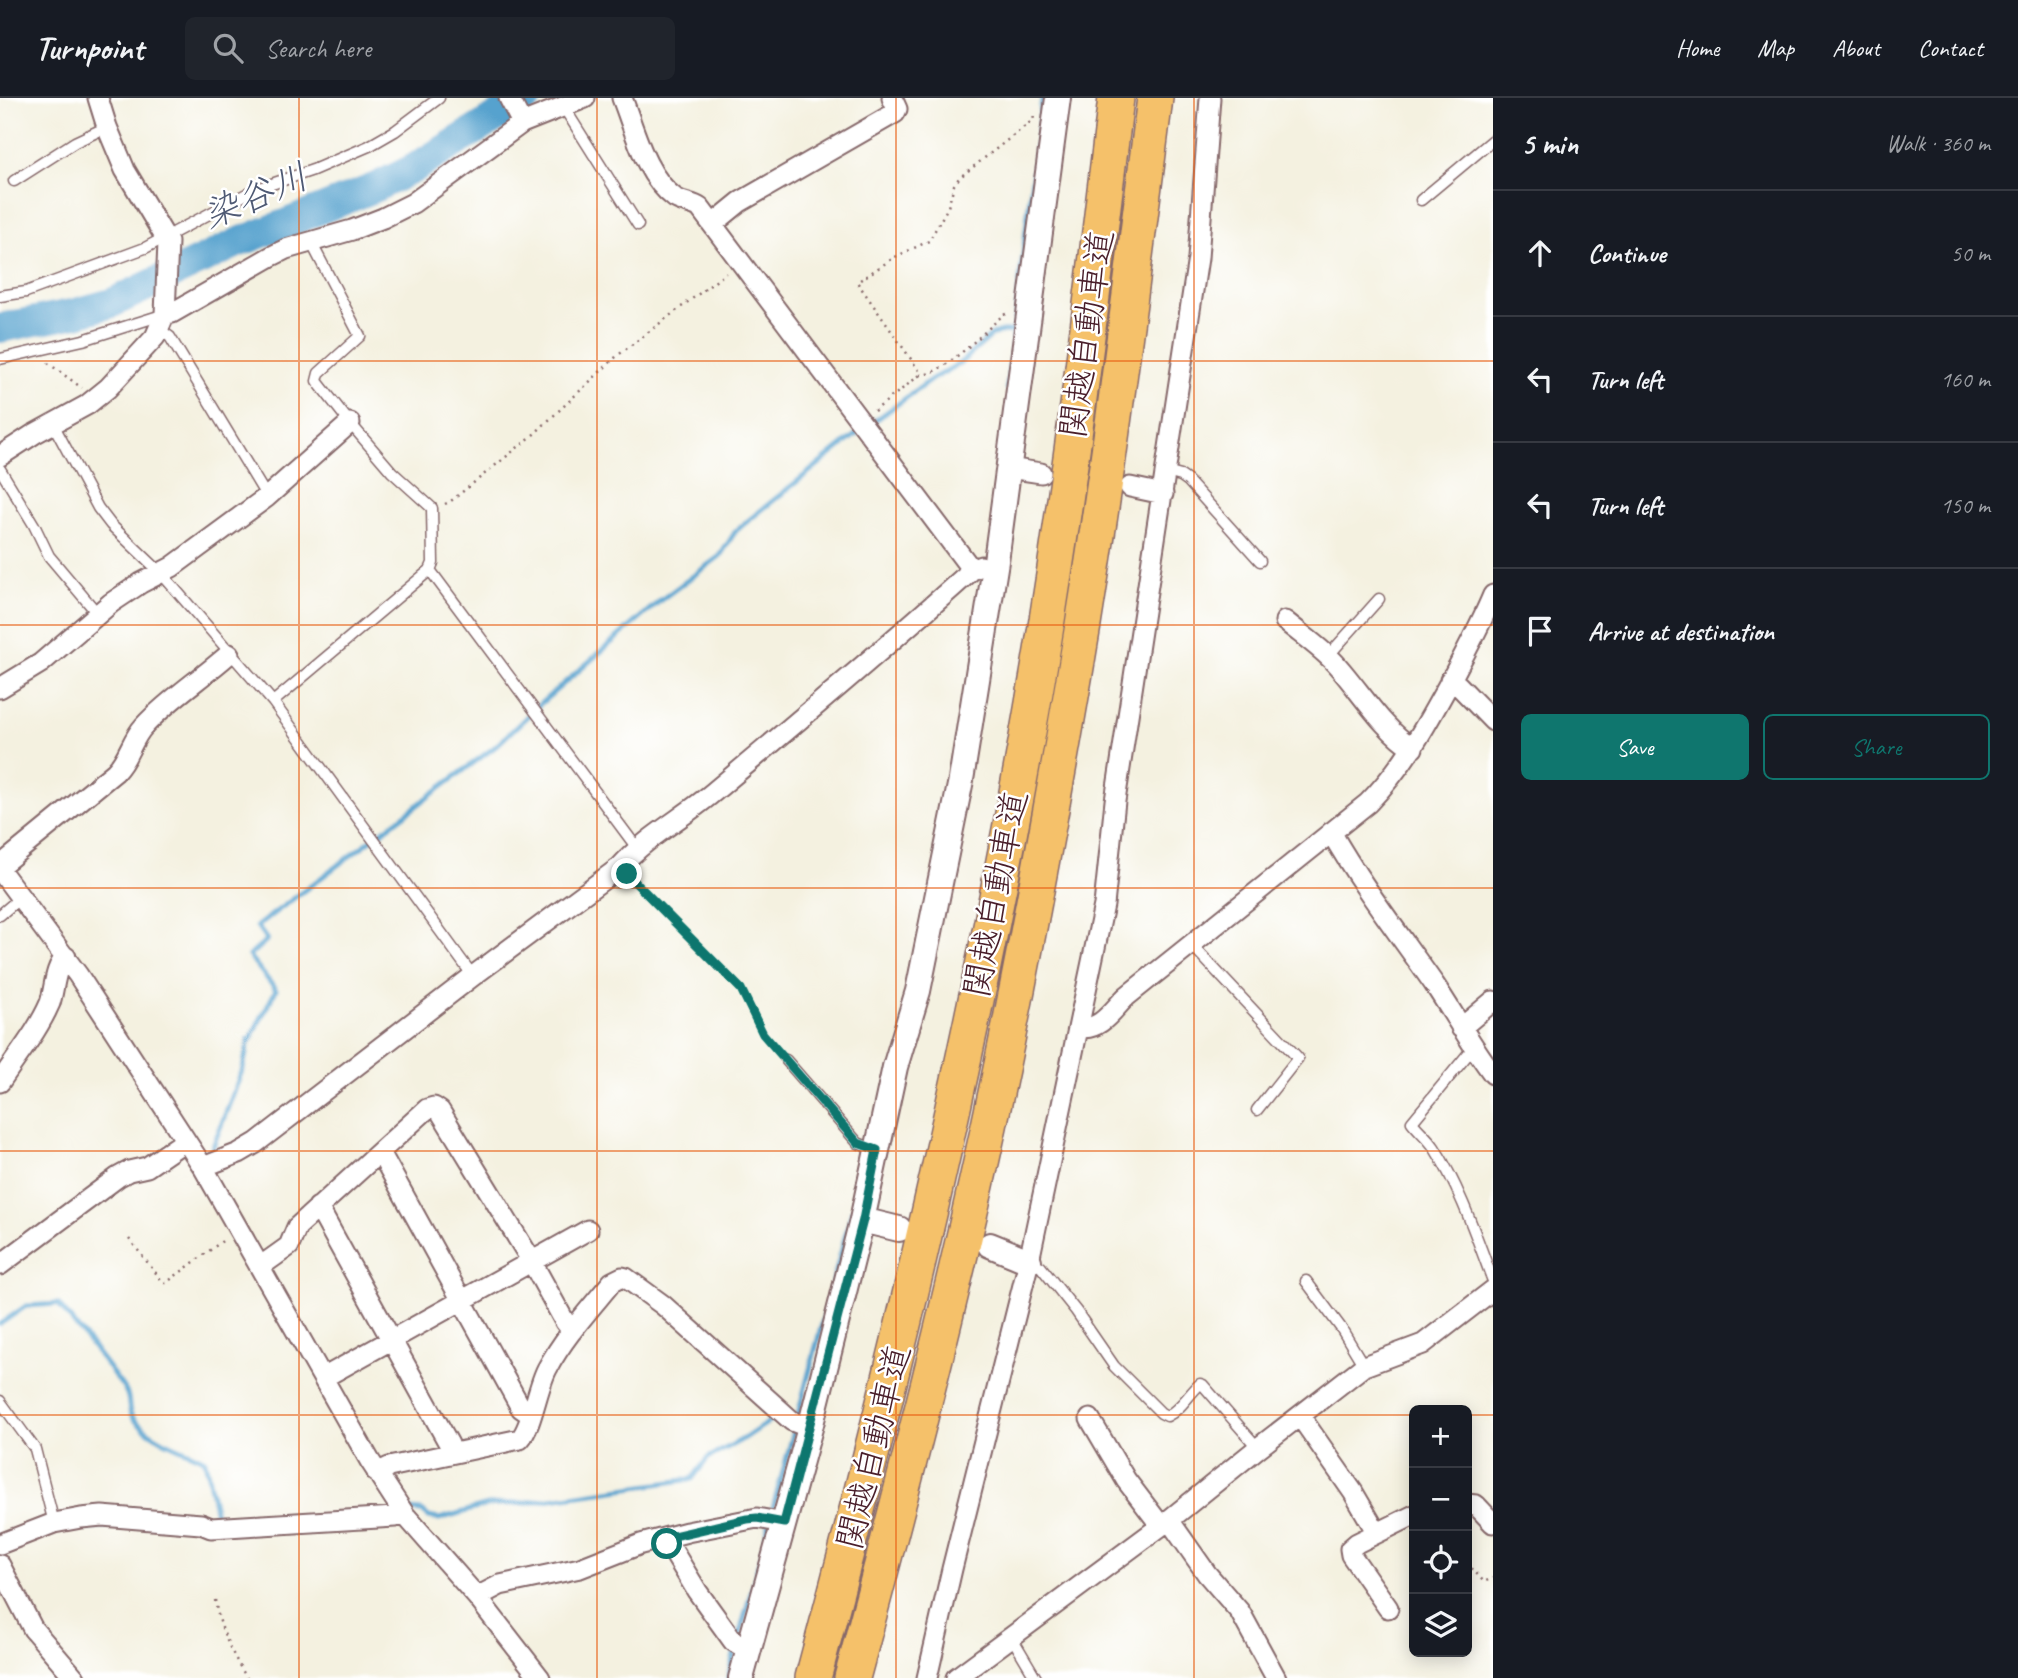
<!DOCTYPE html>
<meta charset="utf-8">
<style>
:root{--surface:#171b24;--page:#20242c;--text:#f1f3f6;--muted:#9ea1a6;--line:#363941;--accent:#0f766e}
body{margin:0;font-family:Caveat,"Klee One",sans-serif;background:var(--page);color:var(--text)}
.controls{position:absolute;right:21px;bottom:21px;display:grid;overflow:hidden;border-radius:10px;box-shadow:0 4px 18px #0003}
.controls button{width:63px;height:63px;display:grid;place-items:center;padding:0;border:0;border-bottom:2px solid var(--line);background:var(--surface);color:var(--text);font:35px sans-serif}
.stop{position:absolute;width:21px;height:21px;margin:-16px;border:5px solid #0f766e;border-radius:50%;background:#fff}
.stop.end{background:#0f766e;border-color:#fff;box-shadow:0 2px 7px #0008}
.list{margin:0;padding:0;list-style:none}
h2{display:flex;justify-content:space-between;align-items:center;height:91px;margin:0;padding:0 28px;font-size:30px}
h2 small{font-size:23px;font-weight:400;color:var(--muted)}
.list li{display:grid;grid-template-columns:46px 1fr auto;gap:21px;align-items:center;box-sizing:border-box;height:126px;padding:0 28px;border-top:2px solid var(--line)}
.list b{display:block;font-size:26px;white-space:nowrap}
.list em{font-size:23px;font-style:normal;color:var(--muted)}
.actions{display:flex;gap:14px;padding:21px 28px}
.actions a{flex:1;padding:16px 0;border:2px solid var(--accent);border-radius:10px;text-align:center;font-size:24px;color:var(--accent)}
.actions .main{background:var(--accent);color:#fff}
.icon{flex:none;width:38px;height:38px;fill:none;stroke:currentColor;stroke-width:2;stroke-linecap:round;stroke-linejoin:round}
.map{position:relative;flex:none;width:1493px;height:1580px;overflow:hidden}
header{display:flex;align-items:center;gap:42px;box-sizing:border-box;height:98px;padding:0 35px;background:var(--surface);border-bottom:2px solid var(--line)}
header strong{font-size:33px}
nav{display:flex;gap:38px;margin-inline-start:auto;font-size:24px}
.search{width:490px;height:63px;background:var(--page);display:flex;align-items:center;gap:18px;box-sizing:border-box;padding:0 24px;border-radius:10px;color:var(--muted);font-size:26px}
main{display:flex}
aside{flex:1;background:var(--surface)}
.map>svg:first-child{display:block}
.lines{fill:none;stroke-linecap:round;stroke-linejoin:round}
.stream{stroke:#56a2ce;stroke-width:5}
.river{stroke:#56a2ce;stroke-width:30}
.service-casing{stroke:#86686a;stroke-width:13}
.minor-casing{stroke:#86686a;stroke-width:23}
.tertiary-casing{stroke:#86686a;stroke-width:28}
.motorway-casing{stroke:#86686a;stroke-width:38}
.path{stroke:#86686a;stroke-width:2.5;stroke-dasharray:2 5;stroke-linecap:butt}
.service{stroke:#fff;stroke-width:10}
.minor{stroke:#fff;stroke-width:19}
.tertiary{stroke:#fff;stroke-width:24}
.motorway{stroke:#f5c16b;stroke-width:35}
.route{stroke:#0f766e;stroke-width:9}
.grid{fill:none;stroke:#e8590c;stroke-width:2;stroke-opacity:0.55}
.labels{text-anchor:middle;stroke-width:5;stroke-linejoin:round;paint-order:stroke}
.street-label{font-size:35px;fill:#4a1f2b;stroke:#fff}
.water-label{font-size:37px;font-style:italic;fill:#4f5a74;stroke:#fff}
</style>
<header>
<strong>Turnpoint</strong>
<div class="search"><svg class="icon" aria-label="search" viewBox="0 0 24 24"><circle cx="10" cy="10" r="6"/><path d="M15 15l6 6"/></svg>Search here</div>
<nav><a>Home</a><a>Map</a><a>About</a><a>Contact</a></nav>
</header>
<main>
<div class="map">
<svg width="1493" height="1580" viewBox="0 0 1493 1580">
<rect width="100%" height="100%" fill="#fff"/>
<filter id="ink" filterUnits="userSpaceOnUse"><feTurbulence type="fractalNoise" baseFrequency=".0143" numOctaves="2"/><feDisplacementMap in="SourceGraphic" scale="14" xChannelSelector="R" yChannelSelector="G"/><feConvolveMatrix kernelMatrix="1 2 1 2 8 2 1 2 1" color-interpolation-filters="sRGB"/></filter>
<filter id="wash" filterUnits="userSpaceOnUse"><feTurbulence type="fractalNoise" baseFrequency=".00686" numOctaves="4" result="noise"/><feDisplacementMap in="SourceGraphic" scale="28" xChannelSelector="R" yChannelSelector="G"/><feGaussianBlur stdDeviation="1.57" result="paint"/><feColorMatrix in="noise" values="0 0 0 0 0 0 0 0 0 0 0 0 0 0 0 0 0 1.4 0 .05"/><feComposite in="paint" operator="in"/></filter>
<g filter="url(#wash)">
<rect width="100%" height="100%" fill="#f4f1e0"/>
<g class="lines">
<path class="stream" d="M1007 290 1042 0
M212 1051 243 970 248 945 276 892 249 858 267 842 257 828 496 648 540 606 662 501 720 458 735 434 744 426 854 338 932 281 959 266 991 238 998 234 1013 233
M0 1226 26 1208 58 1206C81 1234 104 1263 125 1292 133 1304 123 1312 139 1326 158 1344 183 1350 205 1362L217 1422
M797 1320 852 1113
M409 1412 422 1413 429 1419 439 1421 488 1407 522 1405 692 1381 708 1360 745 1340 779 1317
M771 1418 795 1329
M72 1431 107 1429 113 1424
M739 1540 769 1427
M728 1580 736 1549"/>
<path class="river" d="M0 230 76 215 112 205 237 145 374 90 413 71 527 0"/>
</g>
</g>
<g filter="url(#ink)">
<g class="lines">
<g class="service-casing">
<path id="service" d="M563 8 638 127
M14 83 75 44 107 29
M1421 102 1493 42
M0 198 26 194 145 150 254 92 313 72 369 48 395 33 439 0
M159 231 170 239 267 399
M0 261 83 242 162 217
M53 326 98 410 111 427 161 475 273 604 473 878
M0 371 34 427 49 458 97 515
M1166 374 1181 378 1188 383 1260 463
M430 472 637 750
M1328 558 1379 501
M273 604 430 472 433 465 432 410 392 374 350 325 317 283 319 275 360 238 311 144
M0 817 21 799
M1191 846 1298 960 1257 1012
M1473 950 1412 1024C1419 1033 1428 1040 1434 1049 1460 1090 1476 1138 1493 1183
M786 962 858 1045 875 1052
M1030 1163 1041 1169 1076 1213 1114 1268 1161 1315 1167 1318C1180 1312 1189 1296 1200 1286L1203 1287 1258 1350
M1306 1183 1341 1230 1364 1268
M0 1303 35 1351 54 1425
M1011 1538 1036 1580"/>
</g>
<g class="minor-casing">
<path id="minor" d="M509 0 522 25
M622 0C635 33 645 78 675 100 683 105 693 105 700 110L972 472 981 468
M713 126 740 104 895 15 897 11 892 0
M165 216 172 215 270 159 286 151 352 132 383 120 413 105 522 25 585 0
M0 358 34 336 87 307 108 290 155 239 165 216 168 144 125 72 107 29 98 0
M1008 370 1041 375
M1130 389 1163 396
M1285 523C1302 537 1321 550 1335 565 1359 591 1383 632 1413 650
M1450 582 1458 587 1493 623
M0 590 41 565 111 505 141 485 172 469 267 399 350 325
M1331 734C1361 787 1399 836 1434 886 1454 916 1471 947 1493 976
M0 768 115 674C129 660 131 642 144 628 170 600 201 581 229 556
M0 772 78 877 203 1069 370 1363 405 1417 477 1499 540 1580
M1080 929C1100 934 1114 910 1127 898L1368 705C1405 667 1427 626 1452 580 1466 553 1481 526 1493 497
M1461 930 1493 903
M0 984C17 958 38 933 50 905 55 890 54 870 66 859
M380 1054 521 1310 531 1317
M203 1069 239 1055 256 1045 473 878 620 769C647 738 685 719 716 692 802 620 889 547 972 472
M318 1109 449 1346 451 1355
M0 1167 118 1079 129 1073 147 1069 185 1043
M261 1168 289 1148 297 1129 427 1011 434 1009 440 1013 528 1157 565 1224 572 1233
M323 1280 588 1132
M1300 1318 1353 1394 1377 1435
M1090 1321 1126 1382 1161 1428
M377 1375 389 1369 520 1341C532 1329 537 1290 547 1271 564 1239 589 1212 612 1184L622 1179 626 1180 663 1207 792 1323 810 1330
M1467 1406 1476 1407 1493 1425
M1169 1422 1207 1476 1240 1514 1276 1580
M665 1440 697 1493 733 1543 748 1552
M0 1446 54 1425 81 1420 102 1418 201 1426 211 1430 395 1419 405 1417
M0 1467 33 1531 75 1580
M477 1499 500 1487 580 1470 641 1446 687 1434 757 1420 784 1425
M1388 1510 1351 1457 1350 1451 1357 1445 1414 1417
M927 1580 952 1471 1029 1163 1104 807 1115 703 1198 160 1210 0
M956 1580 1169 1422 1258 1350 1364 1268 1423 1246 1493 1192"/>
</g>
<g class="tertiary-casing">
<path id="tertiary" d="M862 1122 899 1131
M990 1147 1029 1163
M741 1580 810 1330 862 1122 895 969 918 893 961 682 996 463 1058 0"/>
</g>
<g class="motorway-casing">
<path id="motorway" d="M813 1580C904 1241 984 899 1042 553 1072 370 1094 185 1116 0
M852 1580C894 1424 935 1267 971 1109 1012 931 1045 750 1076 569 1108 380 1131 190 1155 0"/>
</g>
<path class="path" d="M48 265 82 290
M920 277C942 278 986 232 1003 217L1010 214
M874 313 920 277V274L857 184 895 159 929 143 948 109 954 87 959 80 1033 22 1034 18
M445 406 451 403 532 338 617 258 726 175
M632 781 741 891 763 936 778 953
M129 1141 163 1184 166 1185 225 1141
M1467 1465 1484 1484 1493 1480
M215 1502C219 1529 232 1557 247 1580
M1411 1503 1414 1501"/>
<use href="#service" class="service"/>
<use href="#minor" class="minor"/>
<use href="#tertiary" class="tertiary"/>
<use href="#motorway" class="motorway"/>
</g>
</g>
<g class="lines" filter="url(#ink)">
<path class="route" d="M627 776 741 891 763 936 858 1045 877 1052 863 1122 784 1425 757 1420 747 1421 665 1440 667 1446"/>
</g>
<path class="grid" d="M299 0V1580M597 0V1580M896 0V1580M1194 0V1580M0 263H1493M0 527H1493M0 790H1493M0 1053H1493M0 1317H1414M1467 1317H1493"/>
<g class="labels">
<g class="street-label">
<text transform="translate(1086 236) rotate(-82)" y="12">関越自動車道</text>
<text transform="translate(995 796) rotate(-79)" y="12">関越自動車道</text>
<text transform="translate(873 1349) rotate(-76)" y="12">関越自動車道</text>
</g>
<g class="water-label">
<text transform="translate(255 97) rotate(-23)" y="13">染谷川</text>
</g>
</g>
</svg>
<div class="controls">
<button>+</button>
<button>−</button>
<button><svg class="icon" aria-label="locate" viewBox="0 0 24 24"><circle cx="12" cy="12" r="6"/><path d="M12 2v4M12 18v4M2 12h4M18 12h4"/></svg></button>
<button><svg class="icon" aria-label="layers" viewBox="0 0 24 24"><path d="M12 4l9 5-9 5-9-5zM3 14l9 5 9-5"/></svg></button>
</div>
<div class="stop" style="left:667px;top:1446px"></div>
<div class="stop end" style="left:627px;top:776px"></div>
</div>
<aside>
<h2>5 min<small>Walk · 360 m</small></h2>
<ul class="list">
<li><svg class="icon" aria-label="ahead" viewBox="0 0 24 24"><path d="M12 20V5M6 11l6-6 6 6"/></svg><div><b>Continue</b></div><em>50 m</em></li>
<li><svg class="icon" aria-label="left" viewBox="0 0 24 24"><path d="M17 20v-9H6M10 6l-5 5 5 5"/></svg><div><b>Turn left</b></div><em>160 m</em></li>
<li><svg class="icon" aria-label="left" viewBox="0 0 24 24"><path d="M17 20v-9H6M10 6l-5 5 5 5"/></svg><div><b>Turn left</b></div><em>150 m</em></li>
<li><svg class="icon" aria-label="arrive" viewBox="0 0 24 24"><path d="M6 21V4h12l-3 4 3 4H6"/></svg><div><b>Arrive at destination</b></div></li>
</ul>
<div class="actions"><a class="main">Save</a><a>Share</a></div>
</aside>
</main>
